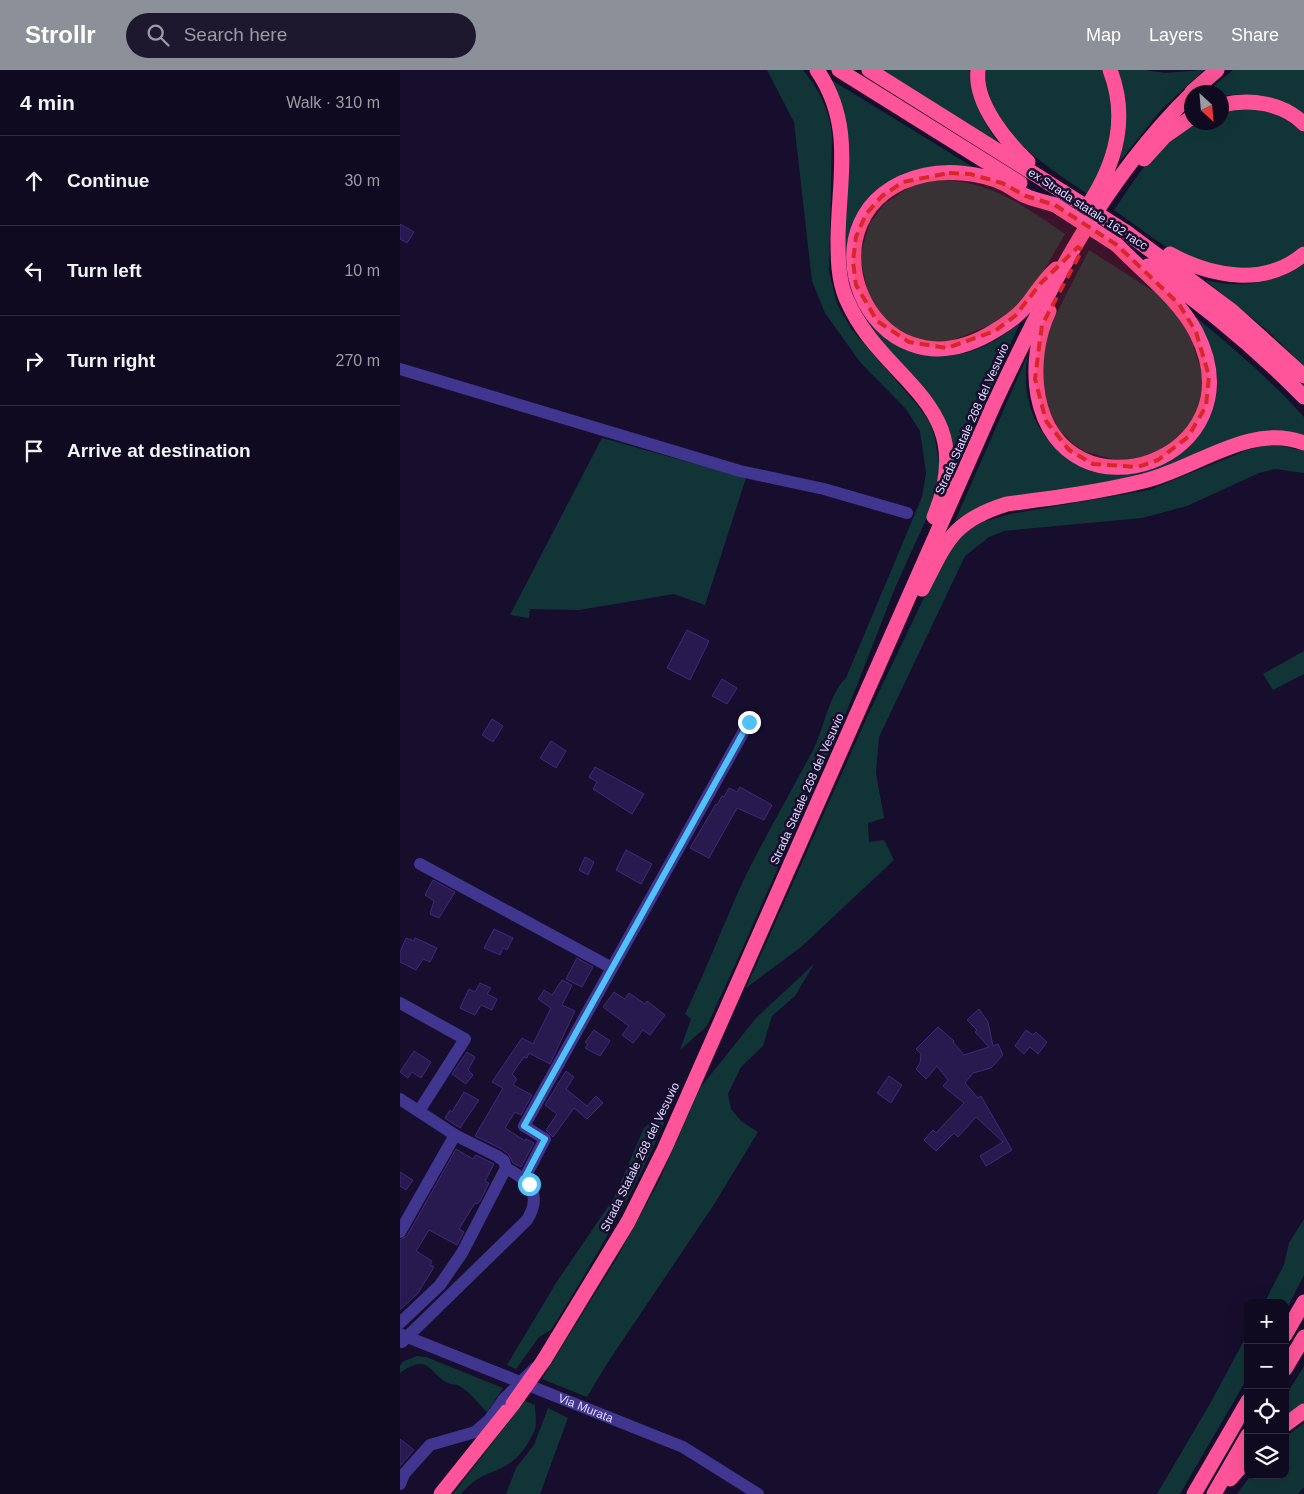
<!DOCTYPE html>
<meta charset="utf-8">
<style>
:root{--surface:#100a21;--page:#1e182e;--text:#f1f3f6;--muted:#9c9aa5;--line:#302b3f;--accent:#8c9099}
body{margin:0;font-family:Helvetica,sans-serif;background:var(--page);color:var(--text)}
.controls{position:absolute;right:15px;bottom:15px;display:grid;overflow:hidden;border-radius:10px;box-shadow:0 5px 20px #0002}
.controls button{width:45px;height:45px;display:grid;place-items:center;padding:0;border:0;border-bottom:1px solid var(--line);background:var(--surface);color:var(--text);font:25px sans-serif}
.compass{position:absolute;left:784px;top:15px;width:45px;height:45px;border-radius:50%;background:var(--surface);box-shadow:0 5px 20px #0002;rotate:154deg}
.stop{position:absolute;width:15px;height:15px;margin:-11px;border:4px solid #4fc3f7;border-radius:50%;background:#fff}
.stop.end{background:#4fc3f7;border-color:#fff;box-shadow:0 1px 5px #0008}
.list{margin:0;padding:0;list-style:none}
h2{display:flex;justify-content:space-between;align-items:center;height:65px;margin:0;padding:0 20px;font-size:21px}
h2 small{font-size:16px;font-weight:400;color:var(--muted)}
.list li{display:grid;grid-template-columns:32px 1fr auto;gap:15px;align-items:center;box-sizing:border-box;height:90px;padding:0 20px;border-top:1px solid var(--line)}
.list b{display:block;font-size:19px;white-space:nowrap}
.list em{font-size:16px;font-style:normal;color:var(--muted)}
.icon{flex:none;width:28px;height:28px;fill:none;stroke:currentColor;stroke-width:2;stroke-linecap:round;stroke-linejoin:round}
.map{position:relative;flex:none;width:904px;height:1424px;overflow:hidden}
header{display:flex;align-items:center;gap:30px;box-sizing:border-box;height:70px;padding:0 25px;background:var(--accent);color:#fff}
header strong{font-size:24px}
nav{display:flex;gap:28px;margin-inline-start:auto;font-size:18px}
.search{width:350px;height:45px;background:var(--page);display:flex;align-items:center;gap:12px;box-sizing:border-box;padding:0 18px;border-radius:28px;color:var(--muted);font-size:19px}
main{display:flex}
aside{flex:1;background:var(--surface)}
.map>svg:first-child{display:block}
.green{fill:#113537}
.building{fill:#28194f;stroke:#40297d}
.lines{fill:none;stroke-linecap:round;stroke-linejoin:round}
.minor{stroke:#40358f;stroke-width:12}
.highway{stroke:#ff5499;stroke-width:15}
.minor-bridge{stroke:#40358f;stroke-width:12}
.highway-bridge{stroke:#ff5499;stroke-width:15}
.route{stroke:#4fc3f7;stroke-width:6}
.marked{fill:#d62828;fill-opacity:0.2;stroke:#d62828;stroke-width:4;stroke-dasharray:10 6;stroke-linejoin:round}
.labels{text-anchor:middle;stroke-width:5;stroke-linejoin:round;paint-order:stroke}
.street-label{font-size:12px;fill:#e1d9ff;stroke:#160e2c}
</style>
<header>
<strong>Strollr</strong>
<div class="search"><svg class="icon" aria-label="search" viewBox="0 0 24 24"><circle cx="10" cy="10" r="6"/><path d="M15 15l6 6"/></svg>Search here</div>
<nav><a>Map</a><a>Layers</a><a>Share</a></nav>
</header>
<main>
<aside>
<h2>4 min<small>Walk · 310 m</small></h2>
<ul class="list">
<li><svg class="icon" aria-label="ahead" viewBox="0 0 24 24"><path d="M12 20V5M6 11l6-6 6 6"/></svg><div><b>Continue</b></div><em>30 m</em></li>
<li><svg class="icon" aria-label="left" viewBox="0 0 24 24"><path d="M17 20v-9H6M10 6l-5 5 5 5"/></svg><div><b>Turn left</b></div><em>10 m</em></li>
<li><svg class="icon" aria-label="right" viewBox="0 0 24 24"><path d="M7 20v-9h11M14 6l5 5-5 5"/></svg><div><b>Turn right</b></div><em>270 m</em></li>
<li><svg class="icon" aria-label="arrive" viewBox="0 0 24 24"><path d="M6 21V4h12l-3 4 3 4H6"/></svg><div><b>Arrive at destination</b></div></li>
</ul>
</aside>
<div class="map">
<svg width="904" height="1424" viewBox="0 0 904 1424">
<rect width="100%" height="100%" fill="#160e2c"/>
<path class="green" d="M367 0H403C419 19 430 41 432 66L429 201 437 234 452 260 518 336 530 353 535 369 540 399 528 445 495 518 448 638 340 884 307 956 280 980 291 949 285 944C305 903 321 860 340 818 362 771 389 726 413 680 425 657 428 626 446 608L522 427 526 403 520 361 506 339 460 292 425 243 412 211 394 52Z
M483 0H570C571 28 583 51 598 73Z
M584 0H702C720 44 709 84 689 125 642 94 590 62 584 0Z
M716 0H745L765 3 804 0 762 39 720 91 725 52Z
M833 0H904V45C877 28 853 21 822 26V22H806Z
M433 11 581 102C549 93 518 94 490 113 473 124 459 141 452 160 427 230 488 298 561 284 581 280 602 268 617 254L619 255 554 401C548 331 512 314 473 264 464 252 453 240 448 226 430 171 453 111 444 55 442 41 436 28 430 15Z
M844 37 877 44 904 63V175C872 208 821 202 782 185 759 175 735 154 714 140 735 110 760 67 795 53 802 50 814 53 822 52V41Z
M536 110C589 109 624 136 665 164L634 218 600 251 551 271 529 272 504 265 492 258 470 232 460 186 470 153 484 134 513 115Z
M689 180 761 226 776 243 790 265 804 310 796 344 783 363 754 384 720 391 686 382 676 376 659 360 644 329 642 289 646 264Z
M904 193V296L868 261 805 210C841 219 874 214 904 193Z
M796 247C834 279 871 310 904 347V365L894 363 753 403 568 443 555 451 628 284C609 386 721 442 793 370 810 354 820 329 816 305 813 284 805 266 796 247Z
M202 368 346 408 305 535 274 524 179 540 130 539 129 548 110 545Z
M873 374 904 381V403L875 399 859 403 787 436 742 448 604 461 589 467 565 486 479 667 476 703 484 748 468 753 469 772 484 770 494 790 401 877 346 918 467 647 541 492 561 464 583 452 610 444 749 420 850 379Z
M904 581V604L873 620 863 604Z
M414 894 395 926 372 946 363 976 341 997 328 1024 331 1039 341 1051 358 1062 313 1136 208 1292 187 1327 142 1309 217 1188 259 1111 300 1018 356 948Z
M272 1033C240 1114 197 1185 151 1260L139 1267 116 1299 107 1295 156 1213 214 1128 244 1058Z
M904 1149V1205L885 1242V1233H864L884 1195 889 1173Z
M848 1263V1307L780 1424H757L811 1332Z
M17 1286 26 1287 103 1318 87 1342C79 1334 71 1323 61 1317 58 1314 54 1315 50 1314 29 1305 30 1281 0 1303V1295L4 1291Z
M904 1296V1338L885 1351V1327Z
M125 1331 135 1335C135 1342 137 1352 135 1359 131 1370 120 1387 110 1393 89 1406 79 1403 61 1424H53Z
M148 1338 168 1348 140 1424H106L116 1398 134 1375Z
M904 1353V1417L898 1424H837L851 1405H885V1367Z"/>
<path class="building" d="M0 154 14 162 7 173 0 169Z
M287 560 309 571 290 610 267 598Z
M322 609 337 618 327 634 312 626Z
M92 649 103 656 93 672 82 665Z
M151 671 166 681 156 698 140 688Z
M195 697 244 724 232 744 193 719 197 712 189 707Z
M340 717 372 735 364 750 337 738 309 788 290 778 316 734 317 735 322 726 324 727 329 718 337 722Z
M226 780 252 794 241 814 216 800Z
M185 787 194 792 188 805 179 800Z
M33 810 55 822 39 848 30 844 34 831 25 825Z
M94 859 113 868 107 880 103 878 100 885 84 878Z
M6 868 14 871 15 868 37 878 30 892 23 889 16 900 0 892V882Z
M177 888 193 897 182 917 166 909Z
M162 910 172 915 162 935 175 941 156 981 150 994 129 983 127 988 124 987 112 1004 117 1009 113 1015 132 1025 121 1045 115 1042 105 1058 125 1071 126 1069 134 1073 121 1097 113 1093 109 1085 102 1079 75 1066 103 1018 92 1012 122 968 133 974 151 938 138 929 144 920 152 925Z
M80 913 91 918 87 924 97 929 92 940 81 935 75 945 60 938 69 919 75 922Z
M214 922 225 929 229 923 245 934 247 931 265 945 250 965 243 960 233 973 222 965 229 956 203 937Z
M579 939 588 952 593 976 598 974 603 985 591 998 573 1003 565 1013 578 1028 581 1026 612 1080 586 1096 580 1086 603 1072 576 1047 558 1067 554 1063 536 1081 524 1070 533 1060 536 1063 564 1033 543 1016 548 1010 537 996 526 1009 516 999 520 993 521 984 516 979 538 957 554 971 553 972 564 985 589 977 575 962 577 960 567 950Z
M194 960 210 971 200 986 185 978 188 974 185 972Z
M626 960 633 965 636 962 647 972 638 984 630 977 624 984 615 976Z
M14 981 31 992 21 1008 12 1002 8 1008 0 1002Z
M67 982 75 987 68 1000 73 1005 66 1014 52 1004Z
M166 1001 174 1007 166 1019 187 1036 196 1026 203 1033 187 1049 174 1038 153 1067 146 1060 157 1044 145 1035Z
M489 1006 502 1015 491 1033 477 1023Z
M64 1022 79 1030 60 1058 45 1048 50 1040 52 1042Z
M56 1079 73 1089 76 1085 94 1094 85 1111 89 1113 80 1131 77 1134 75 1133 59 1159 64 1162 57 1175 29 1160 16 1181 32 1191 30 1195 34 1197 18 1223 0 1240V1170L7 1166Z
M0 1102 13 1110 6 1120 0 1116Z
M0 1369 14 1380 0 1396Z"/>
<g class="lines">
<g class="minor">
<path d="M0 299 340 401 424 419 507 443"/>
<path d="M20 794 212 898 124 1056 145 1069 124 1109"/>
<path d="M212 898 349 652"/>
<path d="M0 933 65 969 19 1041"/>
<path d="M0 1029 55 1065 97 1086 104 1091 106 1098 62 1183 40 1215 0 1253"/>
<path d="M0 1162 55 1065"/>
<path id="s1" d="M0 1264 283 1377 358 1424"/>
<path d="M2 1272 127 1150C143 1124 129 1110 106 1098"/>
<path d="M0 1414 4 1404 30 1375 75 1362 89 1350 104 1329"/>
</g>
<path class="highway" d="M417 0C454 54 439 106 438 168 438 188 438 209 446 228 482 314 582 331 534 447
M439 0 620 113
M469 0 663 122
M578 0C574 33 606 71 628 92
M792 22 817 0
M822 35C850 28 883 33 904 54
M744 89 765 66 792 47
M691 131C717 90 728 46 710 0
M655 135C646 132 635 130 626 126 618 123 611 117 603 113 580 103 549 100 525 105 389 135 467 341 596 260 608 253 622 242 630 231 639 219 645 209 656 199
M726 162 832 241 904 306
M770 184C811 207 865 217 904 184
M748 196C804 235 856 278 904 327
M649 241C637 266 633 298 638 326 663 457 862 391 796 262 778 228 744 203 717 175
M522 519C547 471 552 451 607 434 653 428 699 422 744 411 795 399 850 352 904 373
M885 1265 904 1232
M144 1290 228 1152 264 1080 594 334C647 221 702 111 792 23
M885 1299 904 1267
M885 1355 904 1341
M830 1409 848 1389
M41 1424 113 1334
M794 1424 848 1331
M814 1424 848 1365"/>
<path class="minor-bridge" d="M104 1329 135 1298"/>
<path class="highway-bridge" d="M663 122 726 162
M655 135 717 175
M113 1334 144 1290"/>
</g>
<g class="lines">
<path class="route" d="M129 1114 124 1109 145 1069 124 1056 349 652"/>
</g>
<path class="marked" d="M549 103 570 104 602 113 626 126 655 135 717 175 779 234 796 262 809 306 806 336 788 367 758 390 738 397 693 394 669 380 646 351 635 309 642 255 682 180 678 177 641 213 615 246 595 261 547 278 509 272 477 251 456 215 453 191 456 167 466 144 482 126 503 112Z"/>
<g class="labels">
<g class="street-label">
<text transform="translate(688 139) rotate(33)" y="4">ex Strada statale 162 racc</text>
<text transform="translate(572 349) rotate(-66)" y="4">Strada Statale 268 del Vesuvio</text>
<text transform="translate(407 719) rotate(-66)" y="4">Strada Statale 268 del Vesuvio</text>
<text transform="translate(240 1087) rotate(-64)" y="4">Strada Statale 268 del Vesuvio</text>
<text dy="4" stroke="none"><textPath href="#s1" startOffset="200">Via Murata</textPath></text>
</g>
</g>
</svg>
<div class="controls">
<button>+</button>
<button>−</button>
<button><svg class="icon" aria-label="locate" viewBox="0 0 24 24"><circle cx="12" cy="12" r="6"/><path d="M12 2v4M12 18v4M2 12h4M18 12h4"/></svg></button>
<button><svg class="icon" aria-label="layers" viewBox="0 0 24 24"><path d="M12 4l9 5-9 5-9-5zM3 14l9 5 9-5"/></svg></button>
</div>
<svg class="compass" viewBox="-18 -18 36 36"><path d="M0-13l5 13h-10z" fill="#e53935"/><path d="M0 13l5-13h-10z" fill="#9c9aa5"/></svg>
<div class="stop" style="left:129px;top:1114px"></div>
<div class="stop end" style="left:349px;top:652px"></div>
</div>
</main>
